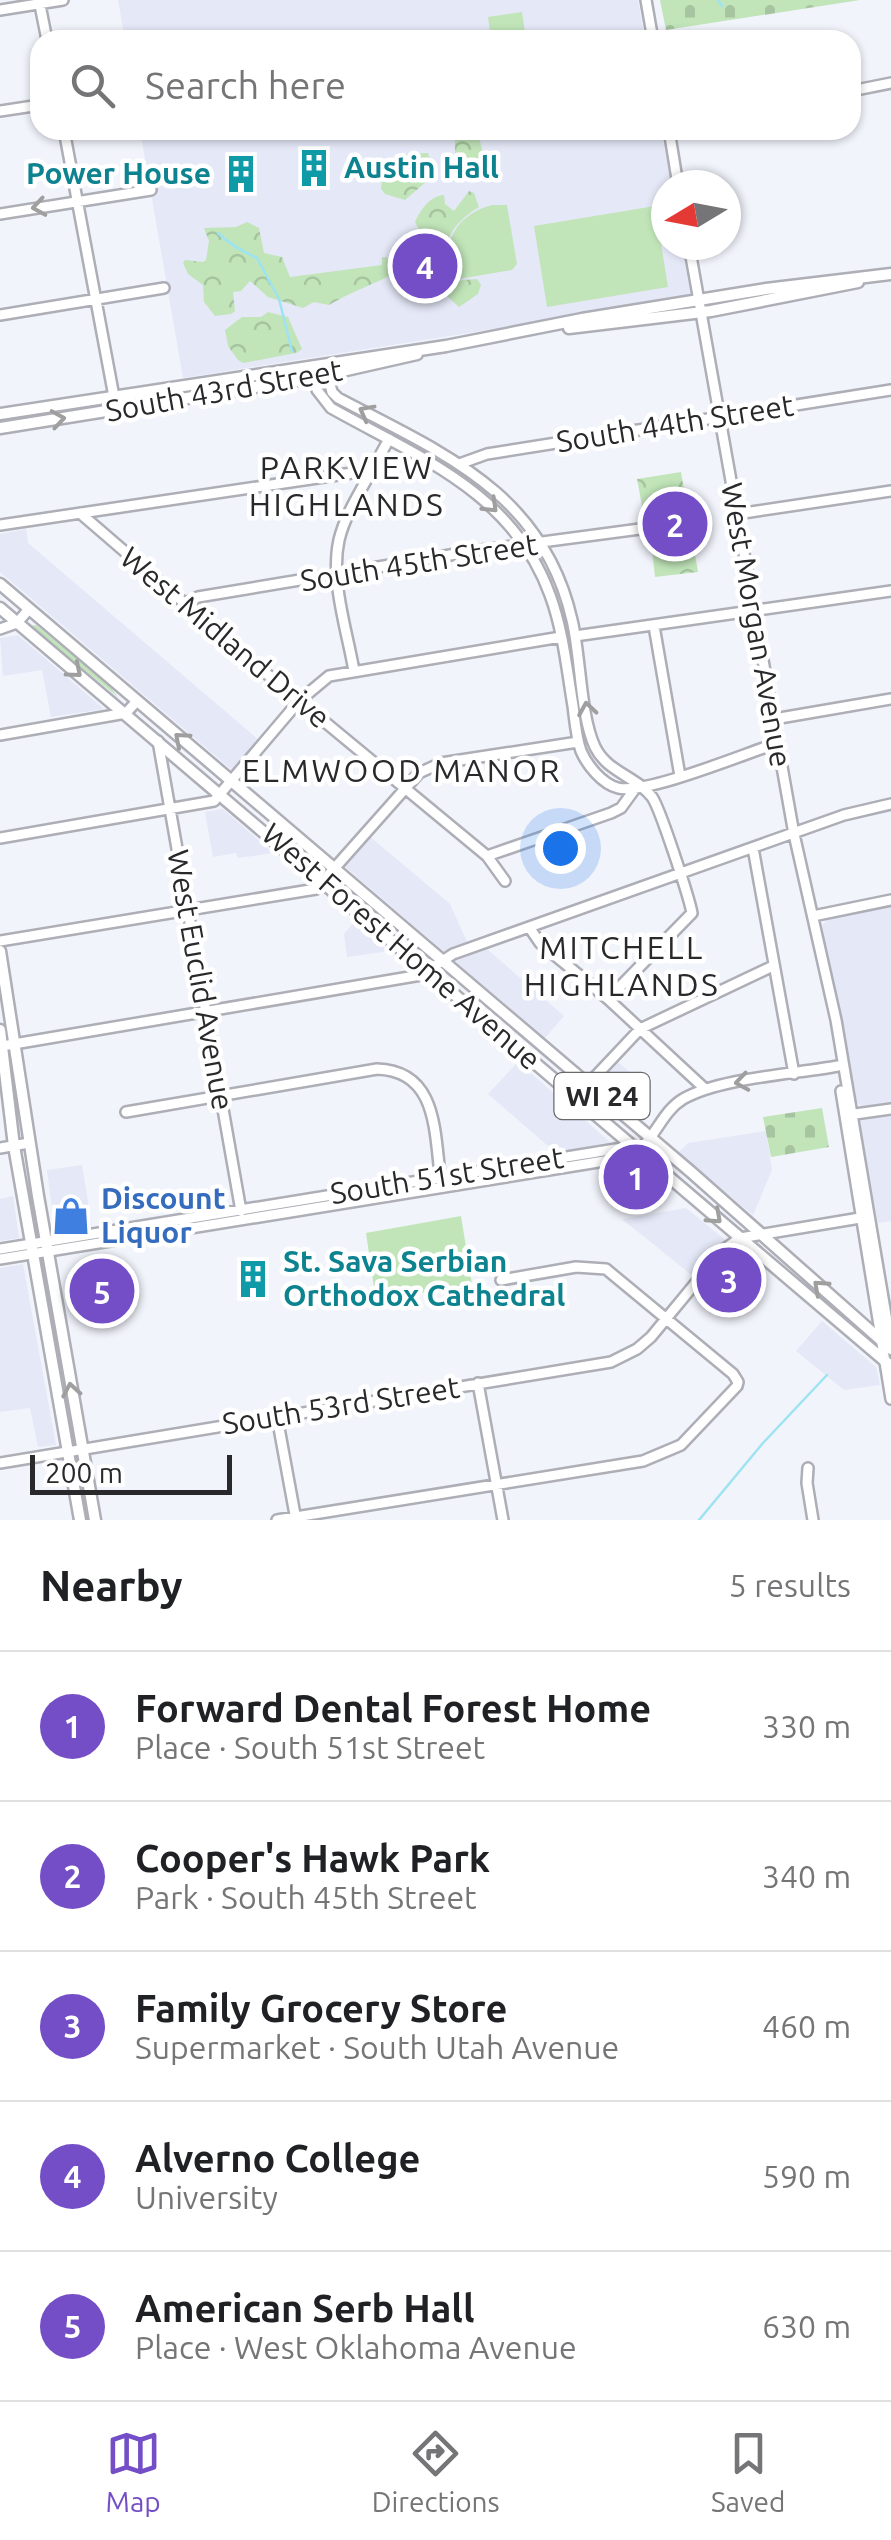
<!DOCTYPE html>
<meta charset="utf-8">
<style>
:root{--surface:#fff;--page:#f6f6f6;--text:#202124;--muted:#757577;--line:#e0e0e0;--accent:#744ec7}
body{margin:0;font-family:Ubuntu,sans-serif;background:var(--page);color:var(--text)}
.compass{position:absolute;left:651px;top:170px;width:90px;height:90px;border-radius:50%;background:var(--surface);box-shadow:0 2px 8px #0004;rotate:260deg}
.scale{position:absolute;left:30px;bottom:25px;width:202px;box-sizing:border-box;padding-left:10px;border:5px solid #29292c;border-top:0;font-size:28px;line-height:35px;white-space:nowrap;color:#29292c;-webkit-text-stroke:8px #fff;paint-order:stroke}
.you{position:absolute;left:560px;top:848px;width:35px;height:35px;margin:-25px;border:8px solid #fff;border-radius:50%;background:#1a73e8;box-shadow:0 0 0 15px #1a73e833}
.badge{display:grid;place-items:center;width:65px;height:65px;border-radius:50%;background:var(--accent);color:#fff;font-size:32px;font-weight:700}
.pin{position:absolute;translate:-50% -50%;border:5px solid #fff;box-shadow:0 2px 10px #0006}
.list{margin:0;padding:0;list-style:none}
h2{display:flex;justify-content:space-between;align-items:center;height:130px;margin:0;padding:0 40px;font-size:42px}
h2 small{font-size:32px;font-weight:400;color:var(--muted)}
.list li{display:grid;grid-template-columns:65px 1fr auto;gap:30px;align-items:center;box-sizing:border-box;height:150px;padding:0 40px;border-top:2px solid var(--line)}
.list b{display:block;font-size:38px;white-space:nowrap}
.list p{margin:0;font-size:32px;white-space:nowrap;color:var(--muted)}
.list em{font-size:32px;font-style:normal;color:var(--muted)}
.icon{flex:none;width:55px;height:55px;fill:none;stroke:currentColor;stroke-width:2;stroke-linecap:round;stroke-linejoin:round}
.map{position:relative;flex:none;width:891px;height:1520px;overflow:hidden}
.search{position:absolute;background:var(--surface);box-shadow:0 2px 8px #0004;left:30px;right:30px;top:30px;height:110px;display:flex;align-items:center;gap:25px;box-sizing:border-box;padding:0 35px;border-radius:30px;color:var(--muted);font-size:38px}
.sheet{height:880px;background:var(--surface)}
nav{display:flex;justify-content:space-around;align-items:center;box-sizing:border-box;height:140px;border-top:2px solid var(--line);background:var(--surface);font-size:28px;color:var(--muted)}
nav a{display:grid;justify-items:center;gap:5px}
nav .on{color:var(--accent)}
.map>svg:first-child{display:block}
.built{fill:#e5e8f7}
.green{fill:#c1e5b9}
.forest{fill:url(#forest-crowns)}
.cemetery{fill:url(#cemetery-stones)}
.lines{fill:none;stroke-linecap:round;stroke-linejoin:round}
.stream{stroke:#9de3f2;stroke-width:2.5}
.minor-casing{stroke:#adaeb6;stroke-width:14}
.major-casing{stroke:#adaeb6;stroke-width:15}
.minor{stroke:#fff;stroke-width:9}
.major{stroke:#fff;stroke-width:10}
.oneway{stroke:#9f9fa0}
.labels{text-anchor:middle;stroke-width:9;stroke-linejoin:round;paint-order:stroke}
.shield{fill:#fff;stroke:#69696b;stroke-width:2.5}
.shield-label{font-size:28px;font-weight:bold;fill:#29292c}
.culture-label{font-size:30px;font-weight:bold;fill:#0d838f;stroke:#fff;text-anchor:start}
.street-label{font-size:30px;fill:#29292c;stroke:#fff}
.shop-label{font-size:30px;font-weight:bold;fill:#366cbe;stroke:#fff;text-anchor:start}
.neighbourhood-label{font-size:32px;letter-spacing:2.5px;fill:#29292c;stroke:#fff}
</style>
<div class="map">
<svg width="891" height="1520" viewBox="0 0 891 1520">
<defs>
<pattern id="forest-crowns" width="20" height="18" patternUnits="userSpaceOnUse" patternTransform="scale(2.5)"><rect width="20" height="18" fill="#c1e5b9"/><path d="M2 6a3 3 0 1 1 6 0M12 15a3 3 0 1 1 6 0" fill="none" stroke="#a6c49f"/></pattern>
<pattern id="cemetery-stones" width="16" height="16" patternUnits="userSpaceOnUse" patternTransform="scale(2.5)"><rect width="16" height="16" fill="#c1e5b9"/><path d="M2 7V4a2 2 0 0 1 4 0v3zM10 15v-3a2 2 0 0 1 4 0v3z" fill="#a6c49f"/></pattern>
</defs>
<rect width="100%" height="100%" fill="#f2f4fc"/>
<path class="built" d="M118 0H638L645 40H125Z
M140 130H661L671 185H666V245H682L690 292 685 299 671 301 183 378Z
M26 529 28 543 260 741 238 766 232 770 0 572V534Z
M18 635 104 709 51 717 42 670 3 676 0 638Z
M223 809 273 853 238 858 236 853 213 857 205 812Z
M361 829 450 904 468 944 478 941 564 1016 545 1038 335 858Z
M891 904V1102L862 1106 853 1101 822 925 827 920Z
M355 921 390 951 347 957 344 934Z
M608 1054 637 1078 619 1101 587 1074Z
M518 1062 610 1142 556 1153 488 1094Z
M891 1115V1221L878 1223 859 1121Z
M766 1131 772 1170 753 1215 678 1153 688 1143Z
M637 1164 669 1192 611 1202 604 1169Z
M82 1165 92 1226 55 1232 47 1170Z
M13 1196 19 1238 0 1241V1199Z
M686 1208 756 1265 732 1296 711 1277 704 1285 622 1219Z
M23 1264 56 1445 38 1447 30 1408 0 1412V1268Z
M822 1321 876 1367 880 1385 844 1390 796 1351Z"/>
<path class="green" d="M522 12 526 40H491L488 17Z
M492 205H507L517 264 512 270 453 280C439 245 456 214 492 205Z
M655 206 668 287 547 307 534 226Z
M36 625 107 683 118 697 30 626Z
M461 1216 472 1284 376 1301 366 1233Z"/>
<path class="forest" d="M474 132 478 133 486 166 480 170 463 173 455 166V139L460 134Z
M428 153 434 175 405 200 385 194 381 189 382 180 406 154Z
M469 191 474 193 479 207C453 222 432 252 451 281L477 279 481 285 478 294 459 307 439 289 427 286 421 280 426 270 422 247 426 234 419 230 415 222C421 209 430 196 444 195L445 204 454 211Z
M247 222 259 228 264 253 282 257 290 277 382 265V258L386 257 390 260 389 276C369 286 349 293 329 305L314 302 303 308 268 297 250 281 241 291 233 292 235 311 231 314 215 316 204 302 203 285 188 274 183 263 185 260 203 262 206 260 209 241 204 228 236 227Z
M268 312 288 317 302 349 296 353 243 363 238 360 228 346 225 330 242 317H261Z
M681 472 698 572 655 577 651 541 657 540 664 527 654 515 644 516 637 479Z"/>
<path class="cemetery" d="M660 0H860L666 30Z
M822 1108 829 1147 771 1157 763 1117Z"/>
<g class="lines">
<path class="stream" d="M718 0 722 6
M218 233C228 243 244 252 257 258L279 299 292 351
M699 1520 763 1443 827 1375"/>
<g class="minor-casing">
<path id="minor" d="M39 0 47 40
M646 0 653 40
M0 10 63 0
M851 91 891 83
M0 111 40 105
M64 130 115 402
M669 130 678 185
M0 214 151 190
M689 245 794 834 836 1020 891 1345
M0 315 164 288
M326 369 332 392 338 398C442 453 543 492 572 620 581 657 580 715 595 747 607 772 636 776 652 797 660 808 689 897 692 913L608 999
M313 372 317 390 331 408C418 457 513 492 550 595 563 630 567 670 573 706 575 721 576 737 581 751 587 765 602 784 618 788 646 795 746 753 778 743
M462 463 487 454 891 390
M80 513 262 670 487 856 505 881
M737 514 891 491
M0 525 372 470 389 439
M184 604 198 597 474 551 655 527
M654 626 680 776
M0 629 17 623 29 609
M575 636 891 591
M354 671C347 630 330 581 339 540 345 515 360 492 372 470
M774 719 891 699
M0 735 126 713 137 701
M158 741 241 1211
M0 838 214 801 299 701 329 676 561 637
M753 848 794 1074
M487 856 611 813 621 808 637 786
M813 916 891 900
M529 927 540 943 608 999 704 1088
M0 941 316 889 419 773 441 763 578 742
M8 1045 421 975 453 954 844 815 891 804
M841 1091 891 1399
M576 1097 640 1029 773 966
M126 1112 377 1069C439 1071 434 1134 441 1181
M848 1115 891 1109
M0 1148 29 1143
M0 1249 634 1146
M0 1259 623 1158C653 1150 658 1114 683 1099 719 1078 795 1074 838 1066
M478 1383 503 1520
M277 1417 296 1520
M0 1463 611 1362 637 1349 651 1337 722 1251 740 1238 860 1218 868 1213
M808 1468 807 1483 813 1520
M277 1520 643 1461 681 1445 737 1386 738 1382 733 1374 606 1269 576 1267 501 1280"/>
</g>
<g class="major-casing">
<path id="major" d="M569 328 711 311 858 282
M0 414 446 346 582 319 766 289 891 274
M0 428 311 378 417 354
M0 584 691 1172 891 1349
M0 608 891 1366
M0 951 38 1196 95 1520
M0 1030 14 1146 80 1520"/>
</g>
<use href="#minor" class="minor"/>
<use href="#major" class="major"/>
</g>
<defs><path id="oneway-chevron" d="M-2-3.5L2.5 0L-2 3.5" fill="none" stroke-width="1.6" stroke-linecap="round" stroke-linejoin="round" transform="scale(2.5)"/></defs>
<g class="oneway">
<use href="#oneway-chevron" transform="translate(39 207) rotate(171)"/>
<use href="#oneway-chevron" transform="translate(366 412) rotate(-152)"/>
<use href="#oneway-chevron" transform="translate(58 419) rotate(-9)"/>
<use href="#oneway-chevron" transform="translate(491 506) rotate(44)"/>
<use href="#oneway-chevron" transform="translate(75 671) rotate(40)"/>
<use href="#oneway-chevron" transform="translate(587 709) rotate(-99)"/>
<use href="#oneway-chevron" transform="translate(181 739) rotate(-139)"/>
<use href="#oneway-chevron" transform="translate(742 1082) rotate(171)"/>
<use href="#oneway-chevron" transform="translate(715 1217) rotate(42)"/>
<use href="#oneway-chevron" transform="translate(820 1287) rotate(-138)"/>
<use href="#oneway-chevron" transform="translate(71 1390) rotate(-100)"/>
</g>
<defs>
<g id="building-bare" transform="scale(3)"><path d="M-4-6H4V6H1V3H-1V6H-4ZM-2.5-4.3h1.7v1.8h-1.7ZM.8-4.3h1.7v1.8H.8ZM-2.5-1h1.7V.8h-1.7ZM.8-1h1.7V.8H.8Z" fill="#0f9aa8" stroke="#fff" stroke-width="2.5" paint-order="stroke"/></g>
<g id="shop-bare" transform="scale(3)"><path d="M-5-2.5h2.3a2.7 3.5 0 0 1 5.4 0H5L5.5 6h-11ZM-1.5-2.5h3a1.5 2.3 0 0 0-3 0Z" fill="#3f7fe0" stroke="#fff" stroke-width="2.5" paint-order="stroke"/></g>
</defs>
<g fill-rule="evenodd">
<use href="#building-bare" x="314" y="168"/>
<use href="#building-bare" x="241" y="174"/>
<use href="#shop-bare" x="71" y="1216"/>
<use href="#building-bare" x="253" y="1279"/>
</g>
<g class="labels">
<rect class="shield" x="554.5" y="1073" width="95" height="46" rx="8"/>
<g class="shield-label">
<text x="602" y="1106">WI 24</text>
</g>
<g class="culture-label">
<text x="344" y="178">Austin Hall</text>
<text x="211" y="184" text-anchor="end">Power House</text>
<text x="283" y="1272">St. Sava Serbian<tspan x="283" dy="34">Orthodox Cathedral</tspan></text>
</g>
<g class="street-label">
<text transform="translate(224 391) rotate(-10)" y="10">South 43rd Street</text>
<text transform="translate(675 424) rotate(-9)" y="10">South 44th Street</text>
<text transform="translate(419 563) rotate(-9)" y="10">South 45th Street</text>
<text transform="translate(756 625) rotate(80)" y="10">West Morgan Avenue</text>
<text transform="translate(225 638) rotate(40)" y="10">West Midland Drive</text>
<text transform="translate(401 947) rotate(41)" y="10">West Forest Home Avenue</text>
<text transform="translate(200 980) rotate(80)" y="10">West Euclid Avenue</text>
<text transform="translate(447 1176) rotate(-9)" y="10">South 51st Street</text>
<text transform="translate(341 1406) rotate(-9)" y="10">South 53rd Street</text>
</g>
<g class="shop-label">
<text x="101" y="1209">Discount<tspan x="101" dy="34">Liquor</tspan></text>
</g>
<g class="neighbourhood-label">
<text x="347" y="479">PARKVIEW<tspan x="347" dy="37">HIGHLANDS</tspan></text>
<text x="402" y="782">ELMWOOD MANOR</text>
<text x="622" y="959">MITCHELL<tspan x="622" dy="37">HIGHLANDS</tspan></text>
</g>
</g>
</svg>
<svg class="compass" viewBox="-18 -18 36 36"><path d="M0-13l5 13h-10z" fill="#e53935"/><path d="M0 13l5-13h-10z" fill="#757577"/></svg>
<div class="scale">200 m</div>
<div class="you"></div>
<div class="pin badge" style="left:636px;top:1177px">1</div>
<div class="pin badge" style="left:675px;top:524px">2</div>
<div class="pin badge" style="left:729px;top:1280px">3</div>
<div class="pin badge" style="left:425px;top:266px">4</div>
<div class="pin badge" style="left:102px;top:1291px">5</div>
<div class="search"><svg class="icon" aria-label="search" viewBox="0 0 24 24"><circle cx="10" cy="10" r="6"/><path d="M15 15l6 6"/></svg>Search here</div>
</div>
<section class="sheet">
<h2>Nearby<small>5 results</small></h2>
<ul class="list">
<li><span class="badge">1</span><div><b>Forward Dental Forest Home</b><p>Place · South 51st Street</p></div><em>330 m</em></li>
<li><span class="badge">2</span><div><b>Cooper's Hawk Park</b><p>Park · South 45th Street</p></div><em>340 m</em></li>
<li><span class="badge">3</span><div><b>Family Grocery Store</b><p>Supermarket · South Utah Avenue</p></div><em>460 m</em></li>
<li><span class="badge">4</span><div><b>Alverno College</b><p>University</p></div><em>590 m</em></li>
<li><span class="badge">5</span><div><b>American Serb Hall</b><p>Place · West Oklahoma Avenue</p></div><em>630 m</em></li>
</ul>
</section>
<nav>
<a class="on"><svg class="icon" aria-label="map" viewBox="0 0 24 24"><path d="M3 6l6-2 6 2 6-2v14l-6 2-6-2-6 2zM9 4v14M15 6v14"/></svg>Map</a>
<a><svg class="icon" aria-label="directions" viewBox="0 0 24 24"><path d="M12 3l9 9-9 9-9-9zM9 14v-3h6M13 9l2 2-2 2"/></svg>Directions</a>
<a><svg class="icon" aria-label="saved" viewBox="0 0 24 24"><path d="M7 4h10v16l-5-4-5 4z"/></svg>Saved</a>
</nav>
